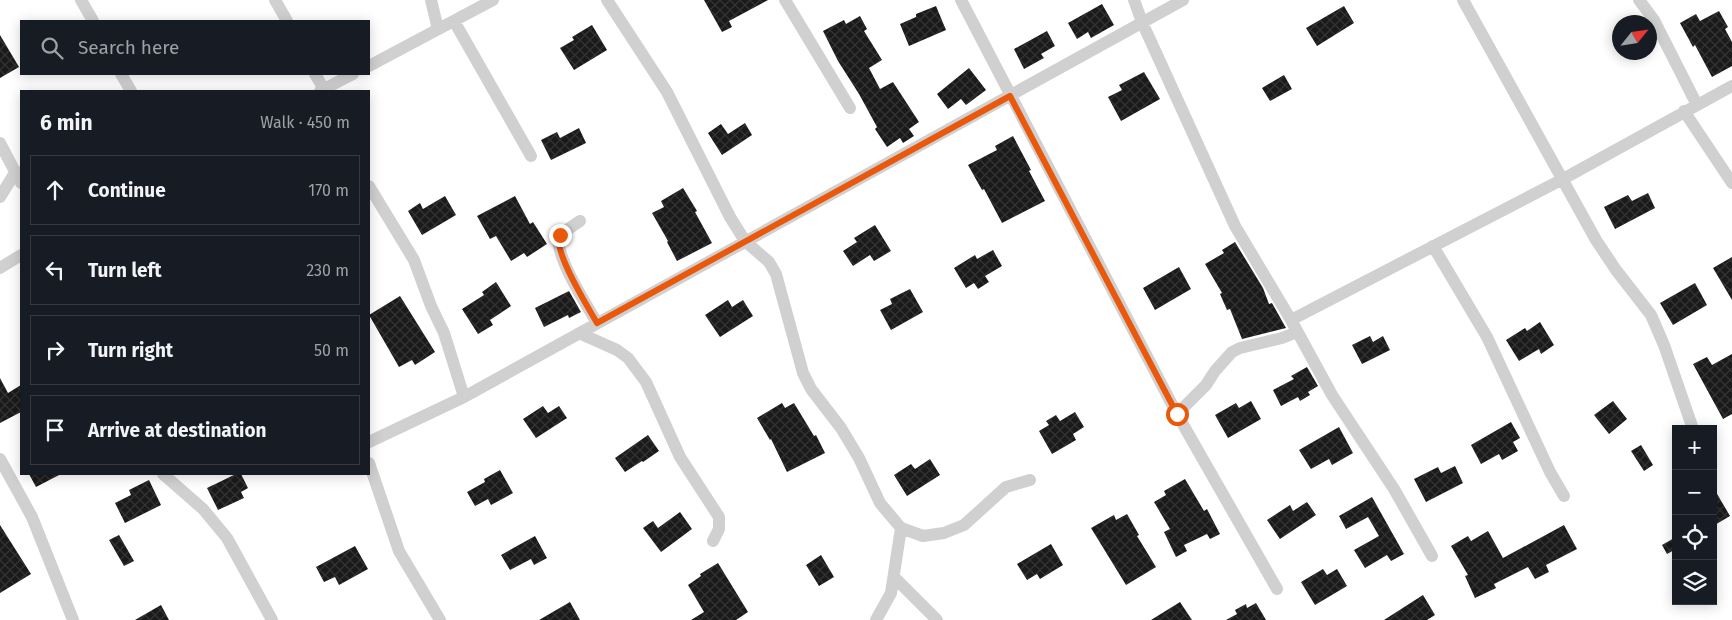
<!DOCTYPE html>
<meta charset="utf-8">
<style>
:root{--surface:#171b24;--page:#20242c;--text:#f1f3f6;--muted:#9ea1a6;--line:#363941}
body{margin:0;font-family:"Fira Sans",sans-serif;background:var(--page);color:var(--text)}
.controls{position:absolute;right:15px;bottom:15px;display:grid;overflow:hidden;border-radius:0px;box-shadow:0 2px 12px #0003}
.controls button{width:45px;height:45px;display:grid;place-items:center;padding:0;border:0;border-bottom:1px solid var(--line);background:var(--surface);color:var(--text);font:25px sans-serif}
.compass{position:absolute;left:1612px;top:15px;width:45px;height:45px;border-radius:50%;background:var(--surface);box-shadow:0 2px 12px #0003;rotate:60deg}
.stop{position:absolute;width:15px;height:15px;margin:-11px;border:4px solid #ea580c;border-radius:50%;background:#fff}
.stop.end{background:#ea580c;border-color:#fff;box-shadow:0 1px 5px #0008}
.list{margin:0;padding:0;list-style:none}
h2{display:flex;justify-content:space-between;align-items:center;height:65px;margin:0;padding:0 20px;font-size:21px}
h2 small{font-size:16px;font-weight:400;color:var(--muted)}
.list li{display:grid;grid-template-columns:32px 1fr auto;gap:15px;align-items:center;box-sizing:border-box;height:70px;margin:0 10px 10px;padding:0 10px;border:1px solid var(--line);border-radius:0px}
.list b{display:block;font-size:19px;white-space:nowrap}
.list em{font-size:16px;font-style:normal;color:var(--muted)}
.icon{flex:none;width:28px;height:28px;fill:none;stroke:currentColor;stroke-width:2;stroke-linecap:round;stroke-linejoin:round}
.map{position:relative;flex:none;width:1732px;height:620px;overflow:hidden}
.search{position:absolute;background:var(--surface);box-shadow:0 2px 12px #0003;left:20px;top:20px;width:350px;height:55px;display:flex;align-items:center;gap:12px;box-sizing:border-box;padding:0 18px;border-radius:0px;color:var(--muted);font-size:19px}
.panel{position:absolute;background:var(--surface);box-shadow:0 2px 12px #0003;left:20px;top:90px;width:350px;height:385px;border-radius:0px}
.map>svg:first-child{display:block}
.building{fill:url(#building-cross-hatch)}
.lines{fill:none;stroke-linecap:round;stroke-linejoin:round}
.minor{stroke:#d0d0d0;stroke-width:12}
.route{stroke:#ea580c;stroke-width:6}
</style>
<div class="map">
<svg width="1732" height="620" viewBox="0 0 1732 620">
<defs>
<pattern id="building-cross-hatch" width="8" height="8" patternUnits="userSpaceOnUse" patternTransform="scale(1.25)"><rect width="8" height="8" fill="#1a1a1a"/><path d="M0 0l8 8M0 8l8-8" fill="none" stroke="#333"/></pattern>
</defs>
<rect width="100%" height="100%" fill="#fff"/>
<path class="building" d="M704 0H768L729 21 732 27 722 32Z
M1102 4 1114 25 1091 38 1088 32 1077 39 1068 23Z
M936 6 946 30 909 46 900 24 916 17V14Z
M1344 6 1354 23 1317 46 1306 28Z
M1719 11 1728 27 1725 29 1732 42V66L1712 77 1695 45 1693 47 1680 23 1696 14 1700 21Z
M860 16 867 29 864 31 882 60 869 68 880 89 893 82 919 122 909 129 914 136 903 143 900 138 887 147 875 129 877 127 859 94 838 61 823 31 844 20 846 24Z
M592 25 607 50 574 70 560 48 574 40 572 37Z
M1047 31 1055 46 1041 54 1044 58 1024 69 1014 49Z
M0 35 19 67 0 78Z
M969 68 986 90 966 105 961 99 948 109 937 94Z
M1144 72 1160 99 1121 121 1108 97 1122 90 1119 85Z
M1284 75 1292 89 1270 101 1262 88Z
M745 123 752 135 722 155 708 133 721 124 728 134Z
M579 128 586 143 551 160 541 140 557 132 560 138Z
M1013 136 1031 170 1029 171 1045 201 1002 223 984 189 982 190 968 165 997 150 995 146Z
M683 188 697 211 695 212 712 243 677 261 667 242 668 241 652 213 664 207 661 201Z
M1648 193 1655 208 1615 229 1604 207 1628 195 1632 201Z
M445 196 456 215 422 235 408 211 420 203 423 209Z
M515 196 530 224 533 222 547 244 527 257 524 253 511 261 496 236 490 239 477 216Z
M875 225 891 251 874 261 870 255 853 266 843 251 857 242 854 238Z
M1235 242 1263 288 1269 304 1272 303 1286 328 1242 339 1230 309 1227 310 1220 294 1222 293 1205 264 1224 253 1222 250Z
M993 250 1002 266 985 276 989 282 978 289 974 283 966 288 954 268 975 255 977 259Z
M1732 257V300L1713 268Z
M1179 267 1191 289 1155 310 1143 288Z
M496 282 511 306 490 320 493 325 478 334 462 309 484 295 482 292Z
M1695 283 1707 305 1673 325 1660 303Z
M910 289 923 312 891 330 880 310 892 304 890 299Z
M569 291 581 312 569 318 568 315 544 327 535 308Z
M400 296 435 352 415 365 412 360 399 367 369 315Z
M728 300 732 307 743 300 753 316 720 337 705 315Z
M1540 322 1554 345 1541 354 1539 349 1519 361 1506 340 1525 328 1527 331Z
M1370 336 1373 342 1383 336 1390 350 1362 364 1352 345Z
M1732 354V414L1723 419 1693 364 1707 357 1712 365Z
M1307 367 1318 386 1308 392 1310 395 1300 401 1298 397 1281 406 1273 390 1294 379 1291 376Z
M0 378 8 393 21 385V412L0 423Z
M1251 401 1261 419 1228 438 1215 415 1236 403 1239 408Z
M1613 401 1627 419 1609 434 1594 415Z
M782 403 785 408 794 403 814 436 816 435 825 453 787 472 771 439 770 440 757 418Z
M543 406 548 413 559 406 567 418 536 438 523 419Z
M1075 412 1084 427 1073 434 1076 440 1052 454 1039 431 1049 425 1046 421 1056 415 1060 421Z
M1511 422 1520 438 1513 442 1518 451 1502 460 1499 454 1481 464 1471 445Z
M1339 427 1353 453 1332 465 1329 459 1311 469 1299 450Z
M648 435 659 451 643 462 642 461 625 472 615 458Z
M1641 445 1653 465 1644 471 1631 451Z
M930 459 940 475 907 496 894 475 911 464 915 469Z
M1455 466 1463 483 1426 502 1414 479 1438 467 1441 473Z
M500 470 513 493 491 505 488 499 475 506 467 492 485 482 484 479Z
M29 474H61L36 487Z
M236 474H241L248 488 241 492 244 498 218 510 207 488Z
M1185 479 1204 511 1207 509 1220 534 1210 539 1207 534 1184 545 1187 551 1176 557 1164 532 1170 529 1154 502 1166 495 1164 491Z
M149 480 161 505 125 523 115 503 131 495 129 490Z
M1713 487 1730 516 1713 526Z
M1372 497 1404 554 1391 561 1387 555 1365 568 1354 550 1379 536 1368 517 1346 529 1339 516Z
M1307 502 1316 515 1280 539 1267 520 1290 505 1293 511Z
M680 512 692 529 661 552 643 528 653 521 658 528Z
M1127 514 1139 535 1137 536 1156 567 1126 585 1091 528 1114 515 1116 520Z
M0 525 31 574 0 593Z
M1564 525 1577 549 1546 565 1549 572 1535 579 1528 567 1494 584 1496 588 1475 598 1465 576 1468 575 1451 546 1468 536 1471 541 1488 531 1503 558Z
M119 535 134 561 124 566 109 540Z
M535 536 547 558 534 565 531 559 510 570 501 555Z
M1676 537V549L1667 554 1662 545Z
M1051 544 1063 565 1040 579 1037 574 1027 580 1017 564Z
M355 546 368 569 339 585 335 577 324 582 316 567Z
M821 555 834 577 819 586 806 565Z
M718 563 748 612 736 620H691L704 612 688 585 701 576 700 574Z
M1323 569 1327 575 1337 569 1347 586 1315 605 1301 582Z
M1423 595 1435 615 1427 620H1384Z
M570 602 580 620H539Z
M1180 602 1192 620H1151Z
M1256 603 1266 620H1226L1237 614 1235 610 1246 604 1247 608Z
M161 605 169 620H135Z"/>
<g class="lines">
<path class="minor" d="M81 0 93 21
M275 0 287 21
M431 0 438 29
M607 0 667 92 730 217 745 241 769 262 776 274 803 373 811 389 841 428 859 458 880 503 901 528 923 536 944 533 964 525 1006 487 1030 480
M785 0 850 108
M961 0 1177 414 1277 589
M1134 0 1142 22 1235 226 1291 320 1332 395 1394 489 1432 556
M1463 0 1596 240 1616 270 1651 315 1664 345 1693 429
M1639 0 1654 20 1697 105
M454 21 531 156
M369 66 493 0
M121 74 131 91
M315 74 325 91
M320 91 353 74
M1684 111 1732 183
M0 143 21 183
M369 186 414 260 431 306 444 333 464 397
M0 197 16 171
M580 221 558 236C557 260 585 302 597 323
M1433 246 1487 337 1550 472 1564 496
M0 268 21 255
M1291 320 1563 179 1732 86
M579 333 617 350 628 358 646 382 680 457 719 517V529L713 541
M1177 414 1206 385 1215 371 1232 352 1240 348 1282 338 1297 332
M369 442 464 397 1183 0
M0 459 32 517 73 620
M369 463 399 551 440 620
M163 474 203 509 227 538 272 620
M895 578 937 620
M876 620 891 593 901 528"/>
</g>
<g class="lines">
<path class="route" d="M560 235C552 250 588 307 597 323L1010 96 1177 414"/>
</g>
</svg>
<div class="controls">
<button>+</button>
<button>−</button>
<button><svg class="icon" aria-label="locate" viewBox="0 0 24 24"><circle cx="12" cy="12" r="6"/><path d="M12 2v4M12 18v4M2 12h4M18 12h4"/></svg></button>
<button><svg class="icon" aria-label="layers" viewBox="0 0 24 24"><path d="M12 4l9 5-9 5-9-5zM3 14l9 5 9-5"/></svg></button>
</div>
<svg class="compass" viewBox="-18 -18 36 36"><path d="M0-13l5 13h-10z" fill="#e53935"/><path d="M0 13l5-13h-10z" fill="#9ea1a6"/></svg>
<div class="stop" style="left:1177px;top:414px"></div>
<div class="stop end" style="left:560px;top:235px"></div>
<div class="search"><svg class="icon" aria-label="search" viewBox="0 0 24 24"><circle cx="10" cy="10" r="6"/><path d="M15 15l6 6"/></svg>Search here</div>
<section class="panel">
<h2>6 min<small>Walk · 450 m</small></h2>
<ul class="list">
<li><svg class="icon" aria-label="ahead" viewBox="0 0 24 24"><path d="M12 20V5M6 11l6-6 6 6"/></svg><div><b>Continue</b></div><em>170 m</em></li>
<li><svg class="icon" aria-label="left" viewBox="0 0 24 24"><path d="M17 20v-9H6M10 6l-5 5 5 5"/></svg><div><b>Turn left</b></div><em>230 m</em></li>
<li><svg class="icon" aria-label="right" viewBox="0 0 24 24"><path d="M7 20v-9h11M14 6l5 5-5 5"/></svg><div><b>Turn right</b></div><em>50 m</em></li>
<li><svg class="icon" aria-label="arrive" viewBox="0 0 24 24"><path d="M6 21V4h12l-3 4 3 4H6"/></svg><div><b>Arrive at destination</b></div></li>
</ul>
</section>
</div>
